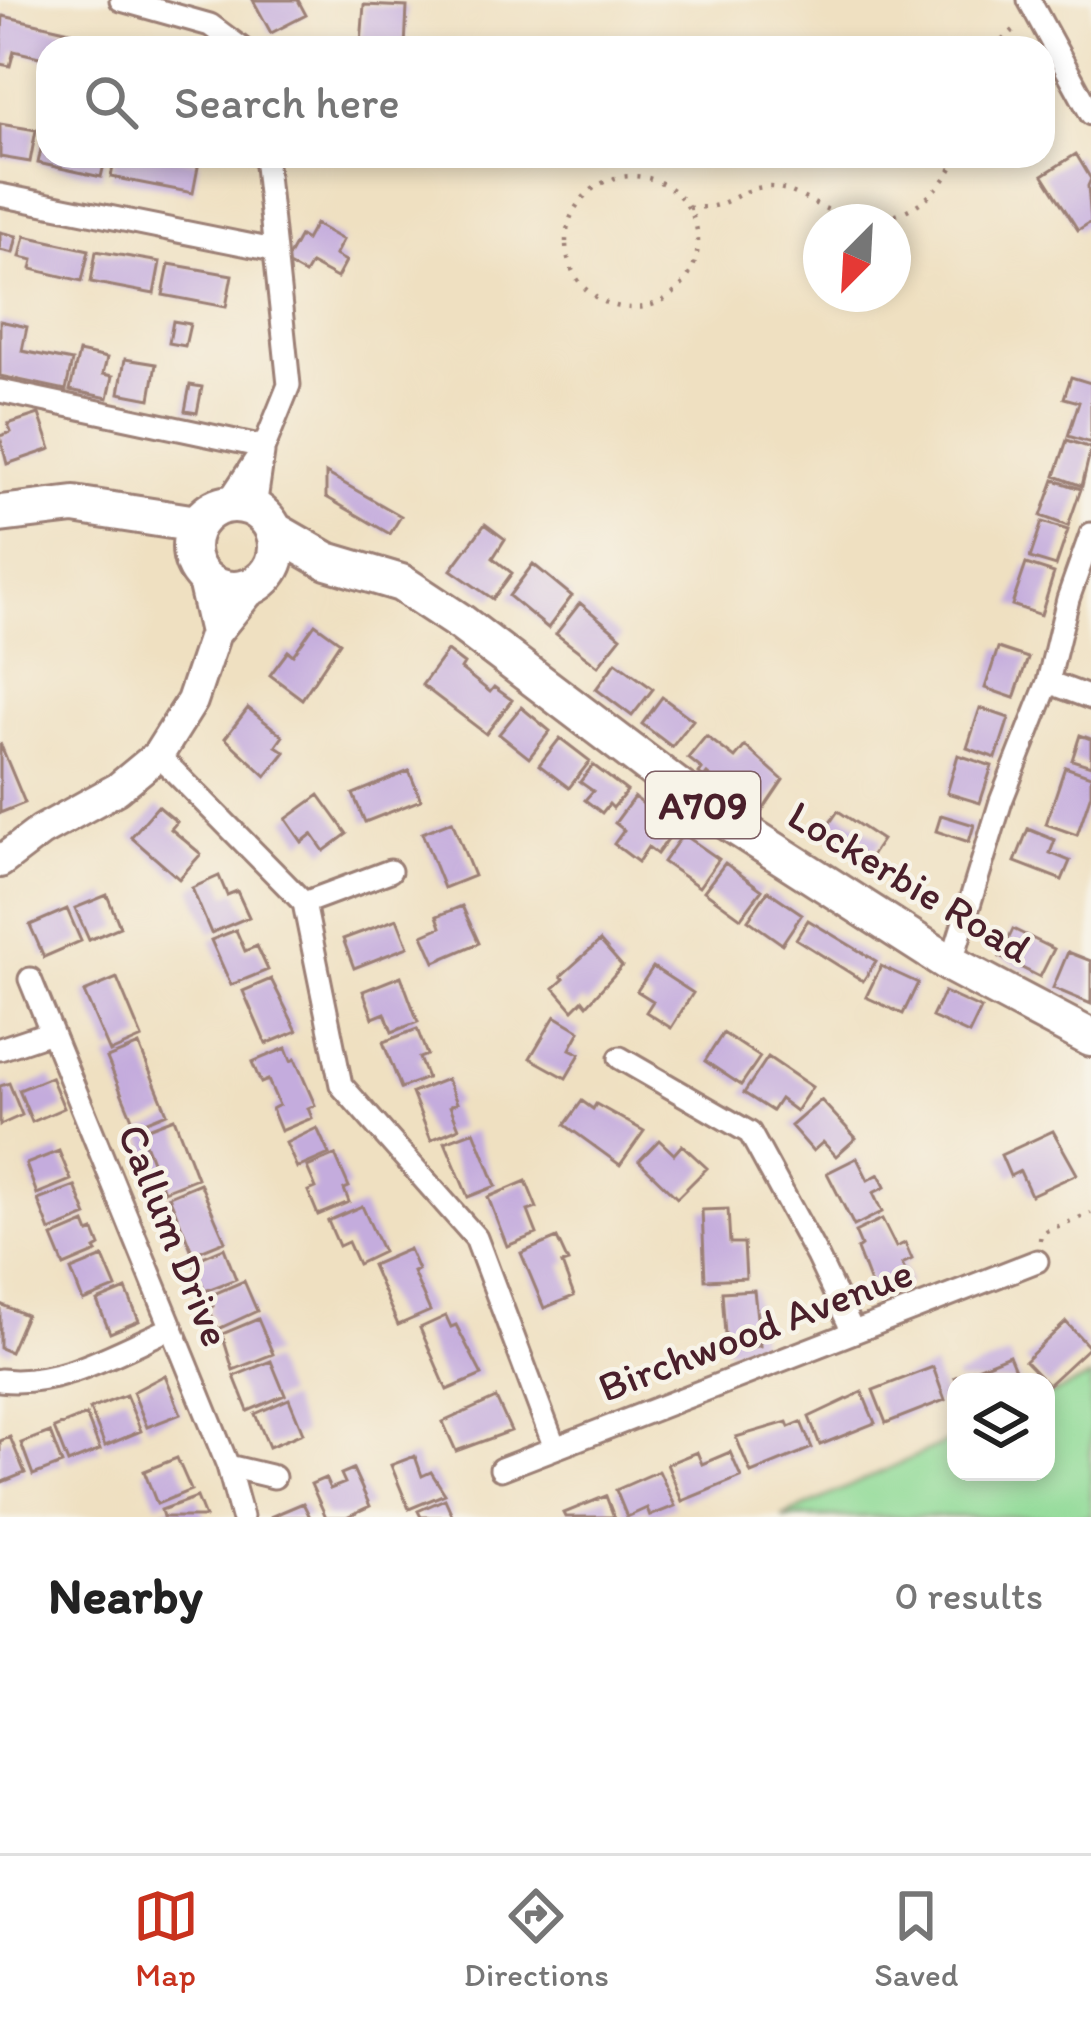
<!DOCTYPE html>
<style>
:root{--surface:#fff;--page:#f2f2f2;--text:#222;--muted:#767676;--line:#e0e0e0;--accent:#c8321e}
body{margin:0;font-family:Itim,sans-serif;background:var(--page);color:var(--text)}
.controls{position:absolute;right:36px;bottom:36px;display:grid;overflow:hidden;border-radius:24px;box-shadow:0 6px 18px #0003}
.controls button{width:108px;height:108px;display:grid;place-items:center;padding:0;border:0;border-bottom:3px solid var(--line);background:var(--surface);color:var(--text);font:60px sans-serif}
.compass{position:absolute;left:803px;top:204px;width:108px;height:108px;border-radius:50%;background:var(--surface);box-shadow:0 6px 18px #0003;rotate:204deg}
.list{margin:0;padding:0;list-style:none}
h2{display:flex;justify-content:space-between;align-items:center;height:156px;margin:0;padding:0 48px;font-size:51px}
h2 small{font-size:39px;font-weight:400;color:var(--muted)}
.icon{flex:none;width:66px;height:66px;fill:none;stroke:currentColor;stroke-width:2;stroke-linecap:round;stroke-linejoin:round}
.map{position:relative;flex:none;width:1091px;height:1517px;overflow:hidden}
.search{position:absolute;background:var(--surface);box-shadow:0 6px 18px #0003;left:36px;right:36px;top:36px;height:132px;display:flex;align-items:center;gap:30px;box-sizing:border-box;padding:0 42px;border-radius:36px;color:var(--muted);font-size:45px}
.sheet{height:336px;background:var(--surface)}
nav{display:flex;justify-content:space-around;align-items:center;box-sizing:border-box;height:168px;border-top:3px solid var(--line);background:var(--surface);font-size:33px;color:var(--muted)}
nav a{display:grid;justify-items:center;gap:6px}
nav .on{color:var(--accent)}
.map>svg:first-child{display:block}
.green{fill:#8fda96;stroke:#6c7c60;stroke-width:3}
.building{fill:#c4acdd}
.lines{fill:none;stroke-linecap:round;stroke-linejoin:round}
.street-casing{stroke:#9c8076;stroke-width:27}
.secondary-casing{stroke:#9c8076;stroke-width:36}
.primary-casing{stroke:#9c8076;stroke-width:42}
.path{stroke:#9c8076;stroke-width:4.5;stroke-dasharray:3 9;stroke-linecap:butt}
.street{stroke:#fff;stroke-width:21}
.secondary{stroke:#fff;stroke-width:30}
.primary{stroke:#fff;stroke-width:36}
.labels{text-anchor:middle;stroke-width:9;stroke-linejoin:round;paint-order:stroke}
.shield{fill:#f7f3e8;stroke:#7e5f64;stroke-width:3}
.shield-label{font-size:39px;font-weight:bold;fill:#4a1f2b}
.street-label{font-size:42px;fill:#4a1f2b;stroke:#f7f3e8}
</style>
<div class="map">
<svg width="1091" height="1517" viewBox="0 0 1091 1517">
<rect width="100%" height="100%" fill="#f7f3e8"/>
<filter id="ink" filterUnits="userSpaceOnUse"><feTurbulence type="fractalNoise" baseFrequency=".00833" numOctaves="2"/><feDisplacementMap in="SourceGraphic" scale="24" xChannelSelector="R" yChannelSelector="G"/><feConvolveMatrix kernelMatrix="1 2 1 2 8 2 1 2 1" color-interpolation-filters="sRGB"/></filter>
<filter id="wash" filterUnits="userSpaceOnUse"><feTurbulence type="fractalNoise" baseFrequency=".004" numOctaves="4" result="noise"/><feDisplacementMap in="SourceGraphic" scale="48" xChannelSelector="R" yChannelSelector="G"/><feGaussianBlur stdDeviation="2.7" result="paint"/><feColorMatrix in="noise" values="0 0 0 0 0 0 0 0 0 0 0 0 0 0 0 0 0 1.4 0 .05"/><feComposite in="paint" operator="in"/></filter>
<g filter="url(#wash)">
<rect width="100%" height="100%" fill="#efe0c1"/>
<path class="green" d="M1091 1377V1517H782L956 1438V1472H1046V1397Z"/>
<g id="blocks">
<path class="building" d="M253 0H298L306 15 271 33Z
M364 5 407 7 405 47 361 44Z
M3 16 70 31 66 48H48V59L14 51 10 66 0 64Z
M88 34 154 46V48H85Z
M0 124 36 130 30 162 0 157Z
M46 126 48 156H106L101 177 38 163Z
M1076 154 1091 179 1088 186 1091 222 1078 230 1043 175Z
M115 156H168L199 162 193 193 111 177Z
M315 224 343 240 335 255 346 261 337 278 311 264 305 274 285 263 300 236 306 240Z
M0 232 17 236 13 253 0 250Z
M25 236 89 250 82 281 31 269 33 260 20 257Z
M96 251 160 262 154 294 91 282Z
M169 264 232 275 226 307 163 295Z
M0 321 27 327 22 351 72 361 66 390 0 376Z
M173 321 190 324 185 346 169 343Z
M79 352 107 358 103 374 113 376 108 398 70 390Z
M125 359 156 364 150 399 119 393Z
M1071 377 1091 383V443L1068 436 1079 402 1064 398Z
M190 385 202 387 197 413 185 411Z
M39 414 51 449 7 464 0 436 11 432 8 424Z
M1067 440 1091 448 1082 486 1055 476Z
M326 473 401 516 390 534 326 497Z
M1054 480 1081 489 1068 526 1041 516Z
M1042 522 1068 530 1056 566 1030 558Z
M485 524 505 539 493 558 512 573 493 599 451 570Z
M533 564 572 596 548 628 509 596Z
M1026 564 1054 573 1041 615 1012 605Z
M580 603 621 637 598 666 556 634Z
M315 624 340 642 302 699 270 675 288 651 293 655Z
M998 648 1028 658 1014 698 985 688Z
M447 651 464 664 461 669 490 692 494 687 512 700 486 734 422 685Z
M616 662 653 689 632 716 596 689Z
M662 697 693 720 672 747 642 724Z
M521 707 550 731 529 758 499 734Z
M248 708 283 736 276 746 285 752 266 776 225 738Z
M980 708 1009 718 996 758 967 748Z
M1080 735 1091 739V766L1072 760Z
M706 736 735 758 745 746 783 780 760 814 748 804 745 807 707 774 704 778 699 773 702 769 688 758Z
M560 738 590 761 569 788 539 765Z
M0 743 25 803 0 813Z
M958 755 992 766 980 803 947 793Z
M593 765 627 791 613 808 609 804 602 813 585 800 593 791 580 782Z
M1065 767 1091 776V794L1077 835 1046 824Z
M409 771 421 800 365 822 353 794Z
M319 795 347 834 324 851 312 834 302 842 286 819Z
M634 797 676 828 657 854 648 847 638 862 614 844 624 830 615 823Z
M158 806 177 822 171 829 201 854 179 879 131 837Z
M838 811 882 840 869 859 825 830Z
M941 815 974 825 969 842 936 831Z
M452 821 474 876 444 888 422 833Z
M1028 829 1055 840 1050 853 1070 861 1062 880 1015 862Z
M683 834 719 859 699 887 663 862Z
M725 863 762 890 741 918 704 891Z
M219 876 227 895 237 891 249 917 211 933 192 888Z
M768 891 802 914 782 944 748 920Z
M107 895 120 927 89 940 75 908Z
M462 906 479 943 435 962 423 935 441 927 437 916Z
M67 909 81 941 44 957 30 925Z
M397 919 408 947 354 968 343 939Z
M808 920 876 961 863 981 796 939Z
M1013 929 1054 949 1040 977 1000 957Z
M236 930 245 951 257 946 268 970 231 985 211 940Z
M600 941 622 966 587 1005 583 1000 573 1010 554 988 564 979 561 976Z
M1068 952 1091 961V1004L1053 988Z
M881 966 918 983 903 1014 866 997Z
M653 967 693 993 671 1028 646 1012 653 1001 637 991Z
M401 976 418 1022 392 1032 385 1013 373 1018 363 991Z
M117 978 142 1038 110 1052 84 992Z
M271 979 297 1031 266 1044 243 991Z
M944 992 981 1009 969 1034 932 1017Z
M555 1016 580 1031 570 1049 580 1054 566 1078 530 1058Z
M417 1029 427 1055 419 1058 427 1078 401 1088 383 1042Z
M723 1033 760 1057 741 1085 705 1061Z
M139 1045 167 1113 135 1126 107 1058Z
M286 1048 291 1061 295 1059 315 1105 308 1108 312 1118 281 1131 272 1109 279 1105 268 1080 261 1083 252 1062Z
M768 1057 812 1087 796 1111 780 1099 772 1111 744 1093Z
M51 1077 64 1108 32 1122 19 1090Z
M447 1079 457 1103 450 1106 459 1128 431 1140 412 1093Z
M9 1083 22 1115 0 1125V1086Z
M821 1100 856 1138 836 1156 823 1142 813 1151 791 1126Z
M582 1101 593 1109 596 1104 644 1131 620 1165 565 1125Z
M174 1118 197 1178 164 1191 140 1131Z
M317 1128 329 1154 297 1168 286 1143Z
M474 1131 496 1186 468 1197 445 1142Z
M1053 1131 1077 1174 1031 1195 1020 1171 1010 1176 1001 1155Z
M659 1140 674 1154 682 1145 707 1168 677 1198 639 1161Z
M59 1151 71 1180 37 1194 26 1164Z
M335 1155 349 1187 344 1189 349 1202 318 1215 308 1191 316 1188 307 1167Z
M857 1158 868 1180 879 1174 885 1187 873 1193 882 1212 854 1226 827 1173Z
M526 1181 537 1208 528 1211 537 1234 507 1246 488 1197Z
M200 1183 225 1241 193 1254 169 1196Z
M75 1186 87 1216 50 1231 38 1200Z
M362 1206 383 1252 358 1264 348 1242 339 1246 328 1221Z
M728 1209 730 1243H744L746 1278 705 1280 702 1210Z
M882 1219 896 1247 905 1243 912 1259 902 1264 910 1282 876 1299 857 1249 861 1246 855 1232Z
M85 1223 89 1233 94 1231 100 1246 95 1249 97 1252 64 1266 52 1237Z
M557 1238 568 1262 562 1264 574 1296 544 1308 521 1253Z
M224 1248 236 1279 205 1291 193 1261Z
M409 1249 418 1270 413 1272 430 1311 398 1325 372 1265Z
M103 1257 116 1288 83 1301 71 1270Z
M244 1281 257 1311 218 1329 209 1309 213 1306 209 1296Z
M126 1289 139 1321 110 1333 97 1301Z
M754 1290 760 1346 726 1349 722 1292Z
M0 1304 26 1315 10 1352 0 1348Z
M446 1316 451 1327 456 1325 482 1375 447 1390 420 1328Z
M258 1319 273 1354 233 1370 222 1334Z
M1066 1322 1089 1347 1048 1385 1025 1361Z
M1009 1355 1020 1382H957L955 1377Z
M271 1361 285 1395 248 1411 234 1376Z
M933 1367 945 1400 886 1423 873 1390Z
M165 1375 181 1414 147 1427 133 1392Z
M862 1392 875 1423 820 1445 809 1417Z
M126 1395 141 1431 105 1446 90 1409Z
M496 1398 511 1431 456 1451 443 1422Z
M289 1399 303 1433 269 1447 255 1414Z
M86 1415 100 1450 68 1463 54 1428Z
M787 1422 789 1427 801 1422 812 1448 751 1473 736 1437Z
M50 1432 62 1464 33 1475 21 1443Z
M10 1437 25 1473 0 1483V1441Z
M697 1452 702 1464 730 1452 741 1477 682 1501 667 1464Z
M415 1456 422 1476 431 1472 445 1494 409 1509 391 1465Z
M177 1458 191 1490 157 1504 144 1471Z
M353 1469 370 1506 346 1517H326L311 1484 325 1478 330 1489 345 1483 341 1474Z
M659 1471 675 1506 650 1516 647 1508 627 1517 616 1490Z
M606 1496 614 1517H566L564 1513Z
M197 1497 205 1517H163L161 1510Z
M445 1499 453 1517H421L418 1511Z
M303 1503 310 1517H270Z"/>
</g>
</g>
<g filter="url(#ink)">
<use href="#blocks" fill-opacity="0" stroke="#9c8076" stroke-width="3"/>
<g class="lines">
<g class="street-casing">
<path id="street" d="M121 0 210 25 241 48
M1029 0 1091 114
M0 195 273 250
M0 391 264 447
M226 504 264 447 289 385 265 156
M255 508 263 453
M1048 682 1091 698
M158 755 304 903 341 1085 476 1238 555 1448
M304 903 390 871
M951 964 1001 801 1048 682 1068 599 1091 534
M30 979 228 1466 242 1517
M0 1049 51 1032
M620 1058 750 1133 817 1256 853 1332
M0 1380C60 1387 117 1352 171 1328
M228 1466 274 1477
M501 1469 1037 1261"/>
</g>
<g class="secondary-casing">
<path id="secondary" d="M202 576 215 633
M0 862 41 831 117 789 158 755 192 701 215 633 254 585"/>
</g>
<g class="primary-casing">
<path id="primary" d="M191 547a43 43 0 1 1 86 0a43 43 0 1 1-86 0Z
M0 514 74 505 197 524
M275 531 327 561 401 583 460 622 693 799 951 964 1091 1038"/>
</g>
<path class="path" d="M993 48 1016 28
M566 242a66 66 0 1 1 132 0a66 66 0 1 1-132 0Z
M689 208C698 207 708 208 717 205 734 200 749 186 769 187 790 187 810 203 829 210 883 232 935 208 958 156
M1040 1240 1041 1233 1091 1213"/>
<use href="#street" class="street"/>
<use href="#secondary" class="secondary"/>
<use href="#primary" class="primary"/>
</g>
</g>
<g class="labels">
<rect class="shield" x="646" y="772" width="114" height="66" rx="9"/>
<g class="shield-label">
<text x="703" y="819">A709</text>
</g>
<g class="street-label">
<text transform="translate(910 881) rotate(31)" y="15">Lockerbie Road</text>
<text transform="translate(175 1235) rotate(68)" y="15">Callum Drive</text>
<text transform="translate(755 1329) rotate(-21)" y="15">Birchwood Avenue</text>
</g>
</g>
</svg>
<div class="controls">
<button><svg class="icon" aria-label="layers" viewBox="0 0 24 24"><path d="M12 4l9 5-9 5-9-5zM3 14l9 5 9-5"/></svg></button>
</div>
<svg class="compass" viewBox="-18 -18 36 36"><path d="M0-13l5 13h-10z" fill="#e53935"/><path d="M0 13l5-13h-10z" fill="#767676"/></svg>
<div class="search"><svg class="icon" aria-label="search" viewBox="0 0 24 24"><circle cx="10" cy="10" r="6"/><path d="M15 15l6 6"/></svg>Search here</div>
</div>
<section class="sheet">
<h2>Nearby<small>0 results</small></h2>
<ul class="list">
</ul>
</section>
<nav>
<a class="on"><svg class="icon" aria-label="map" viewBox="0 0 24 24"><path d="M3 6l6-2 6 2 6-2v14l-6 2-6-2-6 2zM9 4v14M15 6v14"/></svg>Map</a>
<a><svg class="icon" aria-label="directions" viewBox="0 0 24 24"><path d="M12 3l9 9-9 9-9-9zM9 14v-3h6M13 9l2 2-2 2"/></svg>Directions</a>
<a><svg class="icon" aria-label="saved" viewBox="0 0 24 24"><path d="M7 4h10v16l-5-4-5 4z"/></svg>Saved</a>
</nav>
